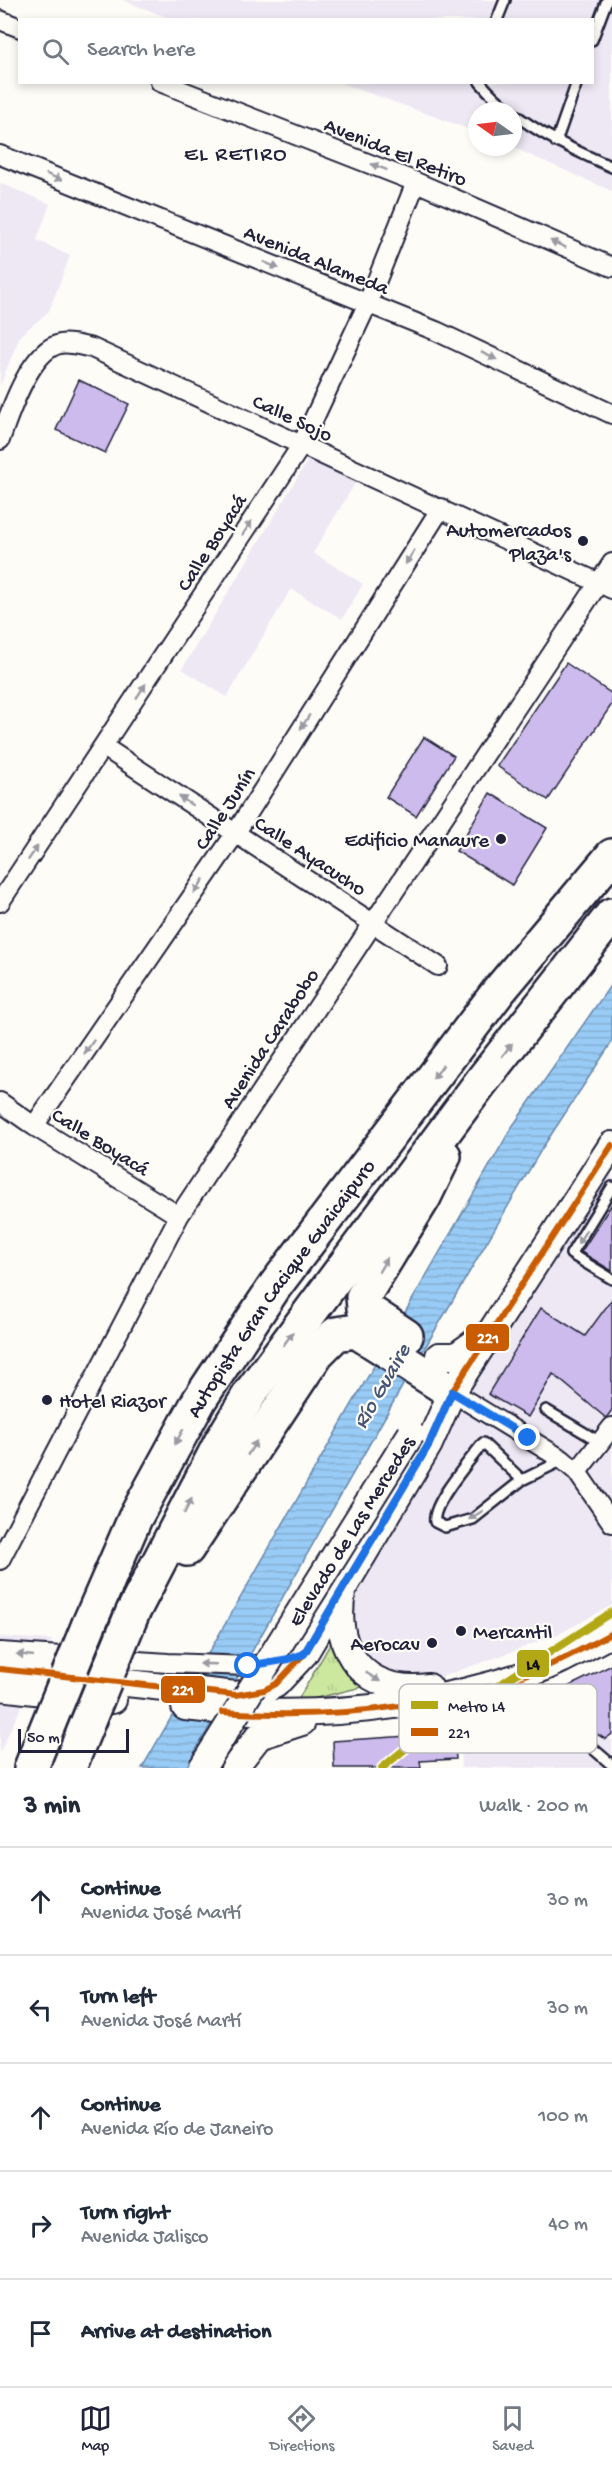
<!DOCTYPE html>
<meta charset="utf-8">
<style>
:root{--surface:#fff;--page:#f6f6f7;--text:#1f2937;--muted:#747a83;--line:#e0e1e3;--accent:#22223b}
body{margin:0;font-family:"Gochi Hand",sans-serif;background:var(--page);color:var(--text)}
.compass{position:absolute;left:468px;top:102px;width:54px;height:54px;border-radius:50%;background:var(--surface);box-shadow:0 3px 9px #0003;rotate:284deg}
.scale{position:absolute;left:18px;bottom:15px;width:111px;box-sizing:border-box;padding-left:6px;border:3px solid #22223b;border-top:0;font-size:16px;line-height:21px;white-space:nowrap;color:#22223b;-webkit-text-stroke:4px #fdfcf7;paint-order:stroke}
.stop{position:absolute;width:18px;height:18px;margin:-14px;border:4px solid #1a73e8;border-radius:50%;background:#fff}
.stop.end{background:#1a73e8;border-color:#fff;box-shadow:0 2px 6px #0008}
.list{margin:0;padding:0;list-style:none}
h2{display:flex;justify-content:space-between;align-items:center;height:78px;margin:0;padding:0 24px;font-size:26px}
h2 small{font-size:20px;font-weight:400;color:var(--muted)}
.list li{display:grid;grid-template-columns:39px 1fr auto;gap:18px;align-items:center;box-sizing:border-box;height:108px;padding:0 24px;border-top:2px solid var(--line)}
.list b{display:block;font-size:22px;white-space:nowrap}
.list p{margin:0;font-size:20px;white-space:nowrap;color:var(--muted)}
.list em{font-size:20px;font-style:normal;color:var(--muted)}
.icon{flex:none;width:33px;height:33px;fill:none;stroke:currentColor;stroke-width:2;stroke-linecap:round;stroke-linejoin:round}
.map{position:relative;flex:none;width:612px;height:1768px;overflow:hidden}
.search{position:absolute;background:var(--surface);box-shadow:0 3px 9px #0003;left:18px;right:18px;top:18px;height:66px;display:flex;align-items:center;gap:15px;box-sizing:border-box;padding:0 21px;border-radius:0px;color:var(--muted);font-size:22px}
.sheet{height:618px;background:var(--surface)}
nav{display:flex;justify-content:space-around;align-items:center;box-sizing:border-box;height:84px;border-top:2px solid var(--line);background:var(--surface);font-size:16px;color:var(--muted)}
nav a{display:grid;justify-items:center;gap:3px}
nav .on{color:var(--accent)}
.map>svg:first-child{display:block}
.built{fill:#eee8f4}
.grass{fill:url(#grass-tufts);stroke:#77856d;stroke-width:1.5}
.water{fill:url(#water-rules);stroke:#6987ab;stroke-width:1.5}
.building{fill:#ccbbec;stroke:#22223b;stroke-width:1.5}
.lines{fill:none;stroke-linecap:round;stroke-linejoin:round}
.lane-casing{stroke:#22223b;stroke-width:14}
.street-casing{stroke:#22223b;stroke-width:22}
.secondary-casing{stroke:#22223b;stroke-width:30}
.highway-casing{stroke:#22223b;stroke-width:38}
.lane{stroke:#fdfcf7;stroke-width:9}
.street{stroke:#fdfcf7;stroke-width:18}
.secondary{stroke:#fdfcf7;stroke-width:26}
.highway{stroke:#fdfcf7;stroke-width:33}
.secondary-bridge-casing{stroke:#22223b;stroke-width:30;stroke-linecap:butt}
.highway-bridge-casing{stroke:#22223b;stroke-width:38;stroke-linecap:butt}
.secondary-bridge{stroke:#fdfcf7;stroke-width:26}
.highway-bridge{stroke:#fdfcf7;stroke-width:33}
.bus-1-casing{stroke:#fdfcf7;stroke-width:10}
.bus-1{stroke:#c95b00;stroke-width:6}
.metro-1-casing{stroke:#fdfcf7;stroke-width:12}
.metro-1{stroke:#b2a815;stroke-width:8}
.oneway{fill:#9a9aa2}
.route{stroke:#1a73e8;stroke-width:8}
.poi-dot{fill:#22223b;stroke:#fdfcf7;stroke-width:2}
.labels{text-anchor:middle;stroke-width:4.5;stroke-linejoin:round;paint-order:stroke}
.street-label{font-size:21px;fill:#22223b;stroke:#fdfcf7}
.poi-label{font-size:21px;fill:#22223b;stroke:#fdfcf7;text-anchor:end}
.neighbourhood-label{font-size:22px;letter-spacing:1.5px;fill:#22223b;stroke:#fdfcf7}
.water-label{font-size:22px;font-style:italic;fill:#455573;stroke:#fdfcf7}
.key{fill:#fdfcf7;stroke:#bbbbbf;stroke-width:1.5}
.key-label{font-size:16px;fill:#22223b}
.line-badge{stroke:#fdfcf7;stroke-width:2}
.badge-label{font-size:16px;text-anchor:middle;font-weight:bold;fill:#fff}
.pale-badge-label{font-size:16px;text-anchor:middle;font-weight:bold;fill:#111}
</style>
<div class="map">
<svg width="612" height="1768" viewBox="0 0 612 1768">
<defs>
<pattern id="grass-tufts" width="24" height="20" patternUnits="userSpaceOnUse" patternTransform="scale(1.5)"><rect width="24" height="20" fill="#cce89f"/><path d="M3 7l-1-3M5 7V3M7 7l1-3M15 17l-1-3M17 17v-4M19 17l1-3" fill="none" stroke="#afc78a"/></pattern>
<pattern id="water-rules" width="6" height="5" patternUnits="userSpaceOnUse" patternTransform="scale(1.5)"><rect width="6" height="5" fill="#98cbf5"/><path d="M0 2.5h6" fill="none" stroke="#83aed3"/></pattern>
</defs>
<rect width="100%" height="100%" fill="#fdfcf7"/>
<filter id="ink" filterUnits="userSpaceOnUse"><feTurbulence type="fractalNoise" baseFrequency=".0167" numOctaves="2"/><feDisplacementMap in="SourceGraphic" scale="12" xChannelSelector="R" yChannelSelector="G"/><feConvolveMatrix kernelMatrix="1 2 1 2 8 2 1 2 1" color-interpolation-filters="sRGB"/></filter>
<g filter="url(#ink)">
<path class="built" d="M122 0H612V191L523 152 513 145V111H477V132L341 83 592 82V20H174Z
M0 183 50 204 37 240 70 256 49 311 20 336 0 386Z
M311 455 356 482 313 553 363 584 342 619 291 589 227 697 182 669Z
M612 1153V1605L559 1634 500 1656 418 1685 384 1684 342 1619 346 1607 470 1383Z
M0 1637 52 1640 0 1752Z
M539 1695 612 1740V1768H461L459 1721Z"/>
<path class="grass" d="M332 1641 370 1685 300 1702 299 1698Z"/>
<path class="water" d="M612 983V1042L541 1150 403 1385 186 1768H142L512 1127Z"/>
<path class="building" d="M79 380 129 404 105 453 56 430Z
M566 663 612 694V704L548 800 497 766Z
M424 737 454 756 416 816 386 797Z
M490 793 547 828 512 885 456 851Z
M612 1204V1271L581 1252Z
M612 1299V1410L606 1418 553 1374 528 1417 488 1394 541 1308 585 1336Z
M612 1665V1734L605 1739 541 1700Z
M454 1733 456 1759 420 1761 421 1768H334L333 1741Z"/>
<g class="lines">
<g class="lane-casing">
<path id="lane" d="M497 20 505 0
M592 40 607 0
M480 82C513 122 566 147 612 167
M556 142 577 82
M612 1187 571 1254 612 1279
M546 1410 600 1442
M522 1480 483 1443C472 1458 431 1504 435 1522L445 1527 473 1519 522 1480 563 1460
M521 1679 531 1702 569 1728 612 1765"/>
</g>
<g class="street-casing">
<path id="street" d="M0 20 20 28
M160 82 416 182 612 267
M0 155 436 331 612 414
M0 440C9 414 30 350 60 344 70 342 82 346 92 348L612 589
M104 747 438 966
M0 902 301 446 367 305 416 182
M0 1102 34 1126 179 1216
M34 1126 235 834 441 508
M452 1392 563 1460 577 1472 612 1523
M577 1472 612 1427
M0 1560 179 1216 612 563
M0 1652 168 1663 248 1666 273 1662"/>
</g>
<g class="secondary-casing">
<path id="secondary" d="M439 1356H456L484 1336
M342 1592C332 1653 366 1695 429 1687
M0 1669 236 1695 264 1690 276 1684 304 1654 429 1444 452 1392 612 1145
M0 1687 113 1700
M185 1707C299 1720 412 1711 521 1676 553 1666 582 1649 612 1633
M234 1768 259 1736 302 1722"/>
</g>
<g class="highway-casing">
<g id="highway">
<path d="M406 1336 364 1308 363 1297 424 1197 444 1156"/>
<path d="M187 1549 317 1353 336 1334 356 1331 452 1392"/>
<path d="M132 1614 221 1442 251 1392 481 1082 612 915"/>
<path id="s1" d="M89 1624 135 1518 200 1399 275 1286 498 992 612 856"/>
<path d="M31 1768 44 1735"/>
</g>
</g>
<use href="#lane" class="lane"/>
<use href="#street" class="street"/>
<use href="#secondary" class="secondary"/>
<use href="#highway" class="highway"/>
<g class="secondary-bridge-casing">
<g id="secondary-bridge">
<path id="s2" d="M202 1768 411 1434"/>
</g>
</g>
<g class="highway-bridge-casing">
<path id="highway-bridge" d="M44 1735 89 1624
M69 1768 132 1614"/>
</g>
<use href="#secondary-bridge" class="secondary-bridge"/>
<use href="#highway-bridge" class="highway-bridge"/>
<g class="bus-1-casing">
<path id="bus-1" d="M0 1669 236 1695 264 1690 276 1684 304 1654 429 1444 452 1392 612 1145
M222 1712C326 1719 435 1709 534 1672 561 1661 586 1647 612 1633"/>
</g>
<use href="#bus-1" class="bus-1"/>
<g class="metro-1-casing">
<path id="metro-1" d="M382 1768 422 1735 612 1612"/>
</g>
<use href="#metro-1" class="metro-1"/>
</g>
<defs><path id="oneway-solid" d="M-6-.8H1V-3.2L6.5 0L1 3.2V.8H-6Z" transform="scale(1.5)"/></defs>
<g class="oneway">
<use href="#oneway-solid" transform="translate(379 167) rotate(-159)"/>
<use href="#oneway-solid" transform="translate(54 177) rotate(22)"/>
<use href="#oneway-solid" transform="translate(558 244) rotate(-156)"/>
<use href="#oneway-solid" transform="translate(271 265) rotate(23)"/>
<use href="#oneway-solid" transform="translate(489 356) rotate(25)"/>
<use href="#oneway-solid" transform="translate(247 528) rotate(-57)"/>
<use href="#oneway-solid" transform="translate(410 557) rotate(122)"/>
<use href="#oneway-solid" transform="translate(141 691) rotate(-57)"/>
<use href="#oneway-solid" transform="translate(305 722) rotate(122)"/>
<use href="#oneway-solid" transform="translate(186 801) rotate(-146)"/>
<use href="#oneway-solid" transform="translate(33 853) rotate(-56)"/>
<use href="#oneway-solid" transform="translate(199 886) rotate(124)"/>
<use href="#oneway-solid" transform="translate(89 1047) rotate(125)"/>
<use href="#oneway-solid" transform="translate(507 1050) rotate(-52)"/>
<use href="#oneway-solid" transform="translate(438 1072) rotate(127)"/>
<use href="#oneway-solid" transform="translate(582 1237) rotate(121)"/>
<use href="#oneway-solid" transform="translate(383 1265) rotate(-59)"/>
<use href="#oneway-solid" transform="translate(288 1339) rotate(-54)"/>
<use href="#oneway-solid" transform="translate(179 1437) rotate(119)"/>
<use href="#oneway-solid" transform="translate(252 1448) rotate(-57)"/>
<use href="#oneway-solid" transform="translate(188 1506) rotate(-63)"/>
<use href="#oneway-solid" transform="translate(476 1515) rotate(148)"/>
<use href="#oneway-solid" transform="translate(25 1655) rotate(-174)"/>
<use href="#oneway-solid" transform="translate(208 1664) rotate(-178)"/>
<use href="#oneway-solid" transform="translate(373 1677) rotate(32)"/>
</g>
</g>
<g class="lines" filter="url(#ink)">
<path class="route" d="M248 1666 289 1659 304 1654 429 1444 452 1392 528 1438"/>
</g>
<g class="poi-dot">
<circle cx="583" cy="541" r="6"/>
<circle cx="501" cy="839" r="6"/>
<circle cx="47" cy="1400" r="6"/>
<circle cx="461" cy="1631" r="6"/>
<circle cx="432" cy="1643" r="6"/>
</g>
<g class="labels">
<g class="street-label">
<text transform="translate(396 151) rotate(22)" y="7">Avenida El Retiro</text>
<text transform="translate(317 259) rotate(22)" y="7">Avenida Alameda</text>
<text transform="translate(293 417) rotate(25)" y="7">Calle Sojo</text>
<text transform="translate(211 542) rotate(-57)" y="7">Calle Boyacá</text>
<text transform="translate(224 808) rotate(-57)" y="7">Calle Junín</text>
<text transform="translate(311 855) rotate(33)" y="7">Calle Ayacucho</text>
<text transform="translate(269 1038) rotate(-57)" y="7">Avenida Carabobo</text>
<text transform="translate(101 1141) rotate(32)" y="7">Calle Boyacá</text>
<text dy="7" stroke="none"><textPath href="#s1" startOffset="388">Autopista Gran Cacique Guaicaipuro</textPath></text>
<text dy="7" stroke="none"><textPath href="#s2" startOffset="280">Elevado de Las Mercedes</textPath></text>
</g>
<g class="poi-label">
<text x="571" y="536">Automercados<tspan x="571" dy="24">Plaza's</tspan></text>
<text x="489" y="846">Edificio Manaure</text>
<text x="59" y="1407" text-anchor="start">Hotel Riazor</text>
<text x="473" y="1638" text-anchor="start">Mercantil</text>
<text x="420" y="1650">Aerocav</text>
</g>
<g class="neighbourhood-label">
<text x="236" y="160">EL RETIRO</text>
</g>
<g class="water-label">
<text transform="translate(380 1385) rotate(-60)" y="8">Río Guaire</text>
</g>
</g>
<rect x="399" y="1684" width="198" height="69" rx="9" class="key"/>
<rect x="411" y="1701" width="27" height="8" fill="#b2a815"/>
<rect x="411" y="1728" width="27" height="8" fill="#c95b00"/>
<g class="key-label">
<text x="448" y="1711">Metro L4</text>
<text x="448" y="1738">221</text>
</g>
<g class="line-badge">
<rect x="465" y="1323" width="45" height="29" rx="6" fill="#c95b00"/>
<rect x="516" y="1649" width="34" height="29" rx="6" fill="#b2a815"/>
<rect x="160" y="1675" width="46" height="29" rx="6" fill="#c95b00"/>
</g>
<g class="badge-label">
<text x="488" y="1343">221</text>
<text x="183" y="1695">221</text>
</g>
<g class="pale-badge-label">
<text x="533" y="1669">L4</text>
</g>
</svg>
<svg class="compass" viewBox="-18 -18 36 36"><path d="M0-13l5 13h-10z" fill="#e53935"/><path d="M0 13l5-13h-10z" fill="#747a83"/></svg>
<div class="scale">50 m</div>
<div class="stop" style="left:248px;top:1666px"></div>
<div class="stop end" style="left:528px;top:1438px"></div>
<div class="search"><svg class="icon" aria-label="search" viewBox="0 0 24 24"><circle cx="10" cy="10" r="6"/><path d="M15 15l6 6"/></svg>Search here</div>
</div>
<section class="sheet">
<h2>3 min<small>Walk · 200 m</small></h2>
<ul class="list">
<li><svg class="icon" aria-label="ahead" viewBox="0 0 24 24"><path d="M12 20V5M6 11l6-6 6 6"/></svg><div><b>Continue</b><p>Avenida José Martí</p></div><em>30 m</em></li>
<li><svg class="icon" aria-label="left" viewBox="0 0 24 24"><path d="M17 20v-9H6M10 6l-5 5 5 5"/></svg><div><b>Turn left</b><p>Avenida José Martí</p></div><em>30 m</em></li>
<li><svg class="icon" aria-label="ahead" viewBox="0 0 24 24"><path d="M12 20V5M6 11l6-6 6 6"/></svg><div><b>Continue</b><p>Avenida Río de Janeiro</p></div><em>100 m</em></li>
<li><svg class="icon" aria-label="right" viewBox="0 0 24 24"><path d="M7 20v-9h11M14 6l5 5-5 5"/></svg><div><b>Turn right</b><p>Avenida Jalisco</p></div><em>40 m</em></li>
<li><svg class="icon" aria-label="arrive" viewBox="0 0 24 24"><path d="M6 21V4h12l-3 4 3 4H6"/></svg><div><b>Arrive at destination</b></div></li>
</ul>
</section>
<nav>
<a class="on"><svg class="icon" aria-label="map" viewBox="0 0 24 24"><path d="M3 6l6-2 6 2 6-2v14l-6 2-6-2-6 2zM9 4v14M15 6v14"/></svg>Map</a>
<a><svg class="icon" aria-label="directions" viewBox="0 0 24 24"><path d="M12 3l9 9-9 9-9-9zM9 14v-3h6M13 9l2 2-2 2"/></svg>Directions</a>
<a><svg class="icon" aria-label="saved" viewBox="0 0 24 24"><path d="M7 4h10v16l-5-4-5 4z"/></svg>Saved</a>
</nav>
